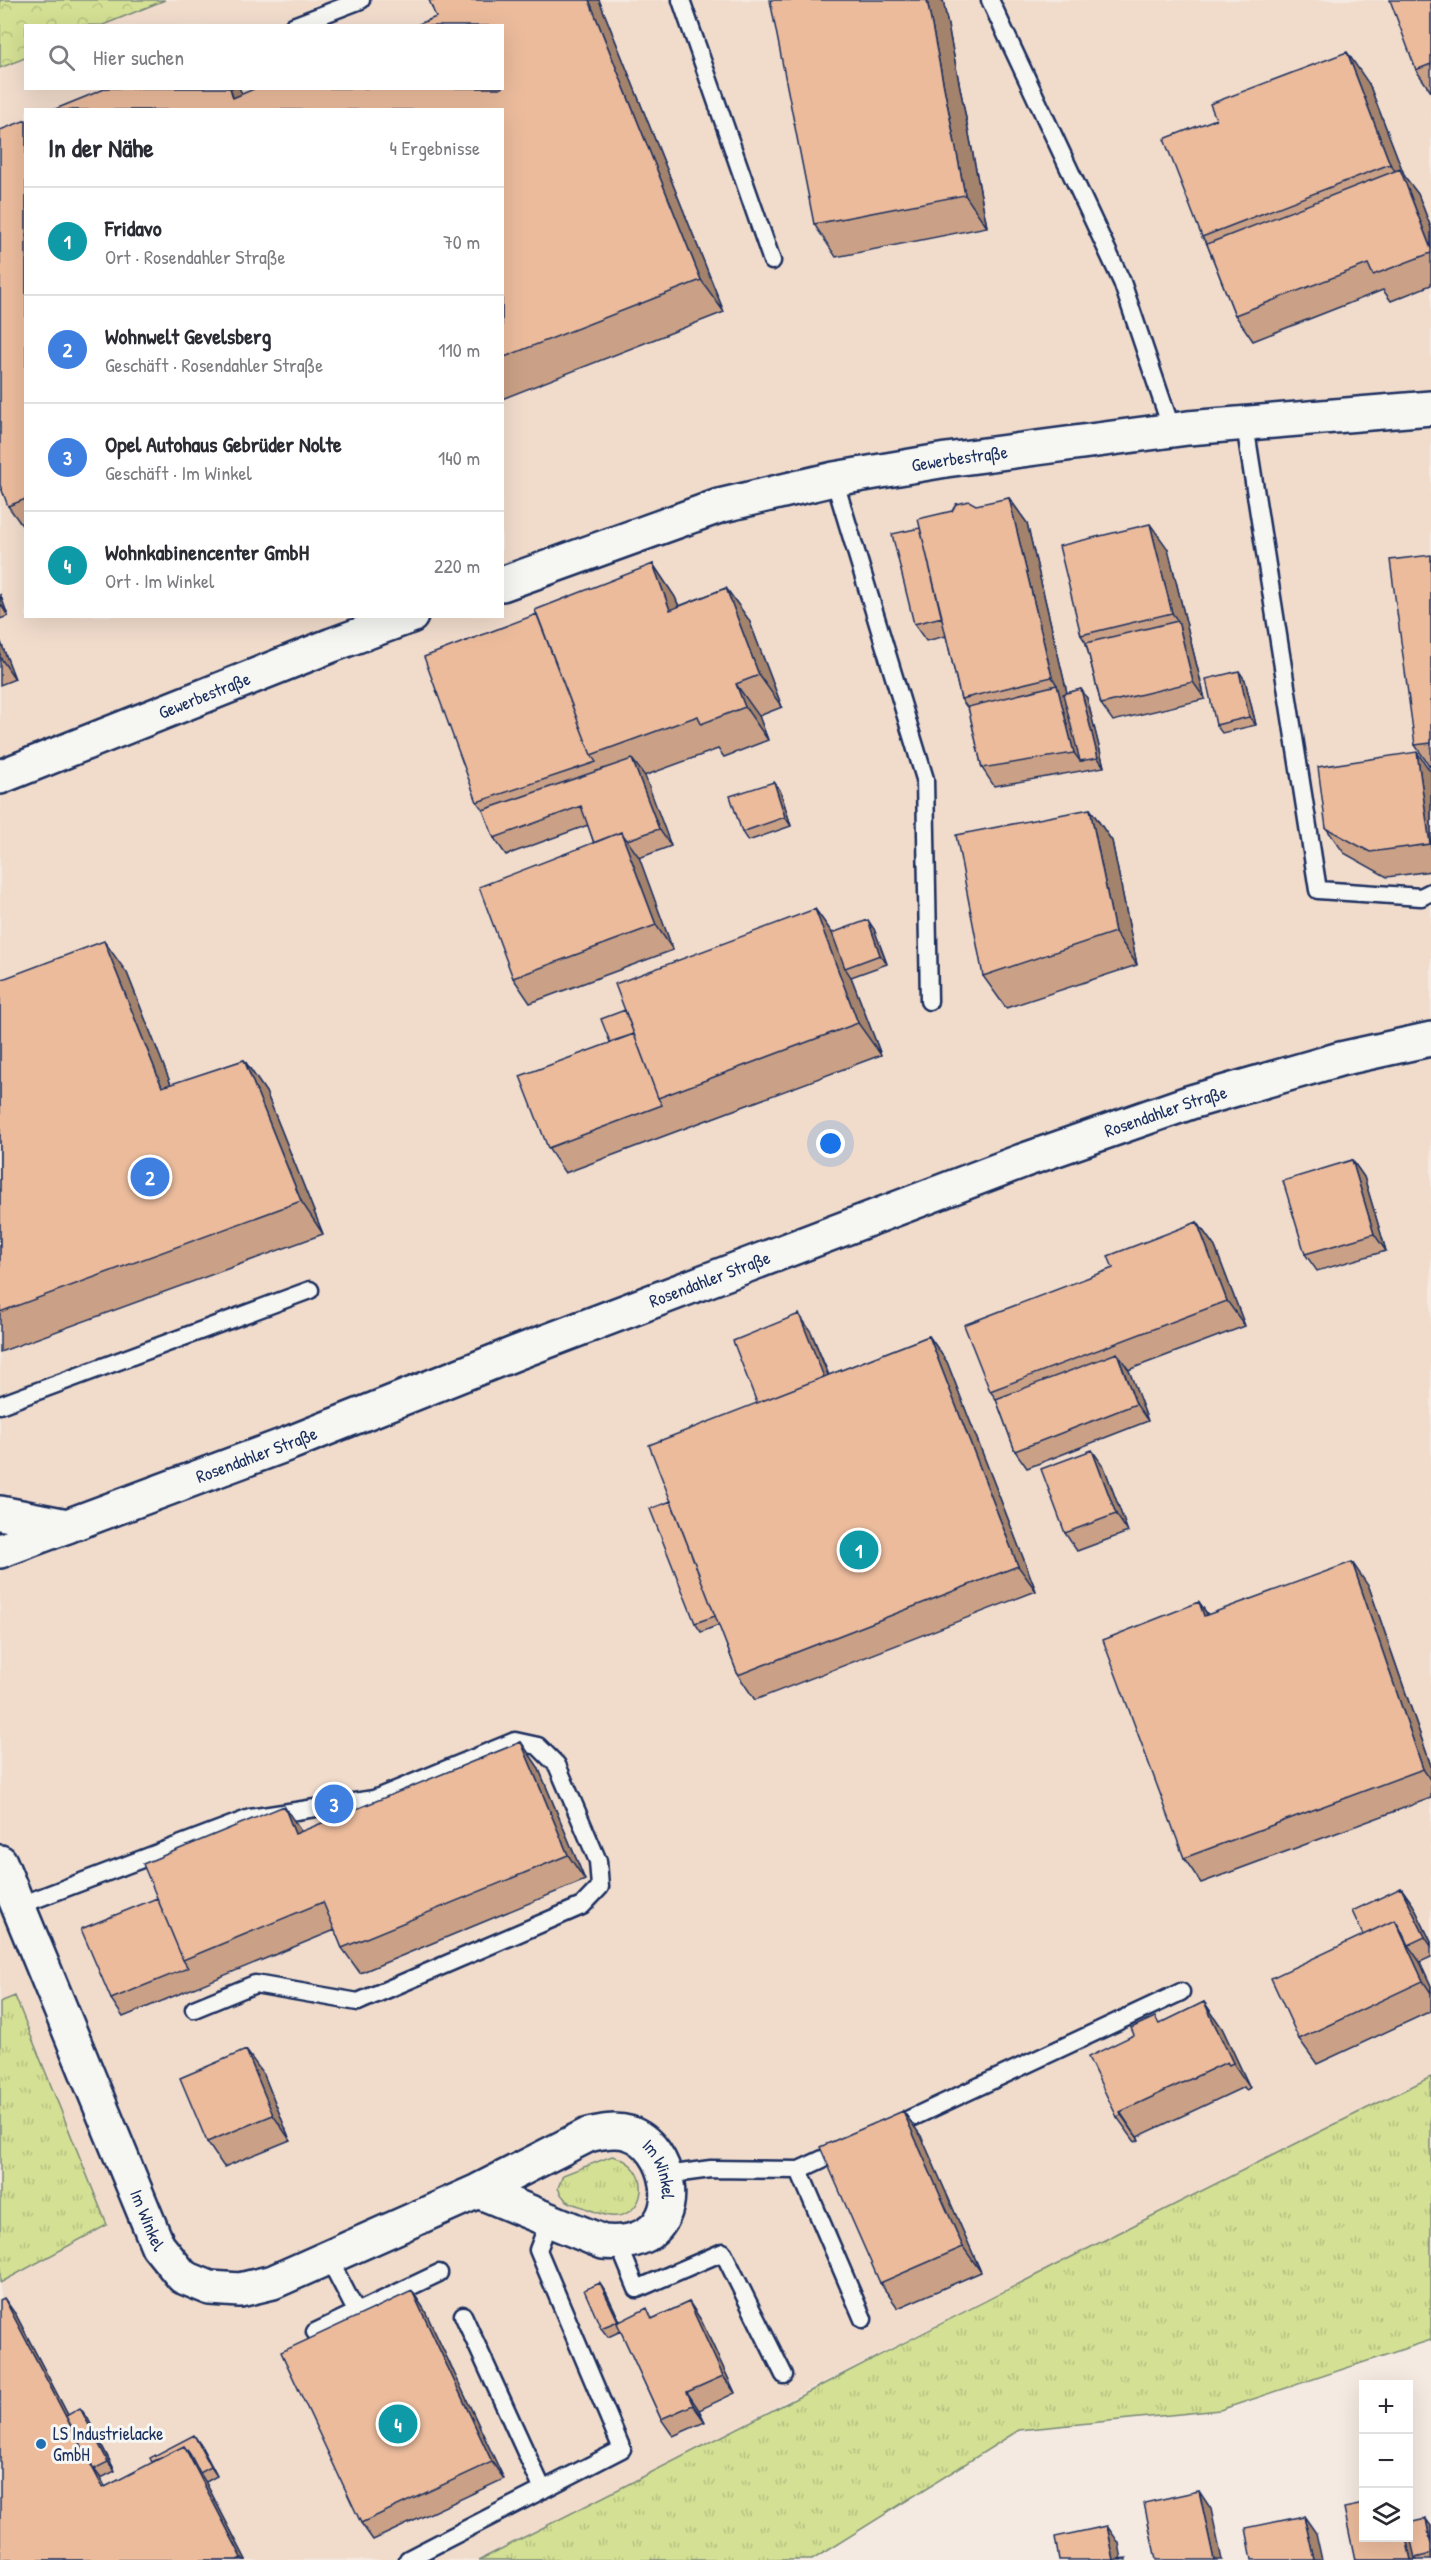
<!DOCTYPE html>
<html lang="de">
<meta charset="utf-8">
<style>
:root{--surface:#fff;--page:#f2f2f3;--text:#2b2b33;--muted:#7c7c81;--line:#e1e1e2;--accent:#1f6fb2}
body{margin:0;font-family:"Patrick Hand",sans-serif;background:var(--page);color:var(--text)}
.controls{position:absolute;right:18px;bottom:18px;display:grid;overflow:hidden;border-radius:0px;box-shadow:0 6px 24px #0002}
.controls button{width:54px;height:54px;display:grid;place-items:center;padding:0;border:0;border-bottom:2px solid var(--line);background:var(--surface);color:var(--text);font:30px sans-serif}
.you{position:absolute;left:831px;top:1144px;width:21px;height:21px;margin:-15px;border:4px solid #fff;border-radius:50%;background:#1a73e8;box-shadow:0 0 0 9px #1a73e833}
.badge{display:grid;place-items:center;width:39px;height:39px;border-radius:50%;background:var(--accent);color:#fff;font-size:20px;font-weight:700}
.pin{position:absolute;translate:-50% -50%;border:3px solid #fff;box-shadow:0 2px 6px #0006}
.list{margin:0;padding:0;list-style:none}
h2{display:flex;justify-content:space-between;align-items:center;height:78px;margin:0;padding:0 24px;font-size:26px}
h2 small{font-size:20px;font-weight:400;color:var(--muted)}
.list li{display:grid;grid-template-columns:39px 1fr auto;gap:18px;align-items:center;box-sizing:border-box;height:108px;padding:0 24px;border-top:2px solid var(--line)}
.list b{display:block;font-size:22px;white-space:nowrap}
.list p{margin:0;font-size:20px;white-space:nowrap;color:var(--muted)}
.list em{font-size:20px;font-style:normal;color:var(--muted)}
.icon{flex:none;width:33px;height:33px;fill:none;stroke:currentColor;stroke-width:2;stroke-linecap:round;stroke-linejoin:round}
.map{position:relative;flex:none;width:1431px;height:2560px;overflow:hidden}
.search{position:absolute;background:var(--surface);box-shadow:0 6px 24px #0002;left:24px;top:24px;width:480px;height:66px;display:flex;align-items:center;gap:15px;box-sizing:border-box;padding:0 21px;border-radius:0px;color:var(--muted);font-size:22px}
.panel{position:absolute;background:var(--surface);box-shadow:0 6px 24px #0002;left:24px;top:108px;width:480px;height:510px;border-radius:0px}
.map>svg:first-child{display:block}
.built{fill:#f1dccc;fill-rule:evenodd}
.grass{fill:url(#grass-tufts);stroke:#788878;stroke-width:1.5}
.forest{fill:url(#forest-crowns);stroke:#788878;stroke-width:1.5}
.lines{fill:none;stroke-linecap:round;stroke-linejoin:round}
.service-casing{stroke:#1b2f5e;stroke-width:21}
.minor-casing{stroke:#1b2f5e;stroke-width:38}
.secondary-casing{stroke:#1b2f5e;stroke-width:38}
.service{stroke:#f6f6f2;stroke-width:16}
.minor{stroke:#f6f6f2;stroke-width:33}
.secondary{stroke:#f6f6f2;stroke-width:33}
.wall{fill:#caa186;stroke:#1b2f5e;stroke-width:1.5}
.shaded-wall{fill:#a4836d;stroke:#1b2f5e;stroke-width:1.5}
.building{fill:#ebbb9c;stroke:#1b2f5e;stroke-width:1.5}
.poi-dot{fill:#1f6fb2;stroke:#f6f6f2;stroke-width:2}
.labels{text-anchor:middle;stroke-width:6;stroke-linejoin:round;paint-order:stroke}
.street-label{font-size:18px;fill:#1b2f5e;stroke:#f6f6f2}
.poi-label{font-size:18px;fill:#1b2f5e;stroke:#f6f6f2;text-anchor:start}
</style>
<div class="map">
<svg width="1431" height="2560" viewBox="0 0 1431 2560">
<defs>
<pattern id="grass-tufts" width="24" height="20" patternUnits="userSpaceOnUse" patternTransform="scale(1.5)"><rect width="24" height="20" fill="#d4e093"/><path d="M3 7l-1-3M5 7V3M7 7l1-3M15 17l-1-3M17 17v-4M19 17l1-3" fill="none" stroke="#b5c081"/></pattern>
<pattern id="forest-crowns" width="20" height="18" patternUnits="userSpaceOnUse" patternTransform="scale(1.5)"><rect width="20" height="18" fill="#d4e093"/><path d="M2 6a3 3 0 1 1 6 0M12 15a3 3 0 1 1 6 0" fill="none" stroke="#b5c081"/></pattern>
</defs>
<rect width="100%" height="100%" fill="#f4eae1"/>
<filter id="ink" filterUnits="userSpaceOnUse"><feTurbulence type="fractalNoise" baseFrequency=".0167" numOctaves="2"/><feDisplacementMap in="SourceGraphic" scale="12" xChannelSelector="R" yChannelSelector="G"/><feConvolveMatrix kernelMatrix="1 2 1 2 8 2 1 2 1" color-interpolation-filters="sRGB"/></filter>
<g filter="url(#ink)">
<path class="built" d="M80 0H1431V2077L1298 2142 798 2395 667 2465 477 2560H0V2283L107 2225 14 1996 0 2002V32ZM26 26H502V88H26ZM26 110H502V616H26Z"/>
<path class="grass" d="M15 1996 107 2225 0 2283V2002Z
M1431 2077V2340L1220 2410 1019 2430 812 2560H479C797 2400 1111 2233 1431 2077Z
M612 2156C656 2166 646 2220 610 2216 601 2215 591 2210 583 2207 570 2203 563 2201 558 2188L563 2175Z"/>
<path class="forest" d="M0 0H165L103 25 26 26 25 58 0 68Z"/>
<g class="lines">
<g class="service-casing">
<path id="service" d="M681 0 772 261
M990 0 1122 282 1172 430
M293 26 361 0
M1245 425 1318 890 1421 897 1431 892
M834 479 925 779 929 1001
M0 1405 310 1290
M18 1906 250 1818 374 1799 515 1741 538 1746 557 1765 598 1861 600 1887 582 1906 358 2002 255 1984 194 2009
M890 2128 1181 1992
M799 2170 844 2149
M666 2175 711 2169 799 2170 863 2319
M618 2243 637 2289 723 2252 784 2375
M328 2257 356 2311
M463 2315 543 2490
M315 2332 439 2273
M408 2559 622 2449 538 2250 549 2221"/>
</g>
<g class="minor-casing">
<g id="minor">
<path id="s1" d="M502 584 719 506 834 479 946 460 1188 428 1431 408"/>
<path id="s2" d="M0 777 332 645 411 616"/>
<path d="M0 1513 67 1526"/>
<path id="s3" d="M0 1862 158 2246 183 2277 210 2288 240 2290 273 2282 478 2191 588 2135C601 2132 615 2129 629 2133 670 2146 686 2221 639 2238 627 2243 615 2243 603 2242L478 2191"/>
</g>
</g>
<g class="secondary-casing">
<g id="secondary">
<path id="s4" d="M0 1551 290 1443 516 1353 1022 1161 1191 1102 1340 1059 1431 1039"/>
</g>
</g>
<use href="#service" class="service"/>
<use href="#minor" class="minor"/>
<use href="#secondary" class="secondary"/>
</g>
<path class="wall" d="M599 0 724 312 502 399V110H53L242 93V94Z
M943 0 987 227 836 257 814 224Z
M1431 0V92L1416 70Z
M1369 84 1405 177 1418 194 1431 228V285L1391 301 1383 290 1253 341 1235 315 1207 244 1202 237Z
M26 120V531L8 506Z
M1009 498 1027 523 1067 693 1081 689 1087 698 1104 767 994 786 982 768 969 710 961 699 946 636 926 641 914 624 920 528Z
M1168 549 1205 699 1113 721 1101 704 1086 643 1081 635Z
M1431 555V768L1415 745Z
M653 564 675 597 679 606 726 588 749 620 782 707 759 716 768 740 724 757 718 749 644 776 671 846 639 858 673 950 530 1003 513 978 594 843 588 825 506 855 494 838 483 810 477 802Z
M0 594 8 616 0 619Z
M0 640 15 679 0 685Z
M1245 680 1256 725 1222 733 1216 725Z
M1431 772V871L1387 877 1344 853 1326 828Z
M774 782 780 790 791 826 748 841 742 832Z
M1090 809 1112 841 1137 965 1006 1008 983 976Z
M815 909 832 933 874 929 887 964 851 977 881 1055 565 1173 548 1148 610 1042 625 1010Z
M127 973 171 1085 244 1060 266 1092 323 1234 0 1352V980Z
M1352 1160 1364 1177 1386 1251 1317 1271 1305 1254Z
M1197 1222 1215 1247 1245 1326 1128 1370 1148 1421 1027 1468 1015 1451 996 1399 990 1391 1113 1268Z
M811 1332 829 1375 929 1336 947 1362 1036 1591 755 1700 738 1675 719 1625 701 1632 695 1623 671 1501 757 1403Z
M1104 1467 1128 1532 1077 1551 1065 1533Z
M1369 1587 1431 1766V1798L1201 1883 1184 1858 1199 1602 1208 1615Z
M521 1742 538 1767 585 1880 360 1973 342 1948 335 1930 123 2017 111 1999 157 1898 302 1832Z
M1401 1888 1413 1905 1431 1942V1957L1420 1962 1431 1986V2011L1317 2064 1299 2039 1363 1935Z
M1204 2002 1222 2028 1250 2088 1246 2090 1244 2087 1137 2137 1139 2140 1135 2142 1117 2117 1160 2024Z
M264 2075 290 2140 224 2167 207 2142Z
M903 2111 921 2136 981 2272 898 2308 880 2283Z
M600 2283 606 2292 620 2321 654 2318 689 2302 701 2320 735 2393 699 2410 705 2422 673 2436 661 2419 621 2331 608 2337 601 2328Z
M412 2291 424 2309 504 2479 373 2540 361 2523Z
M16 2315 68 2415 87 2417 115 2471 101 2478 100 2477 105 2487 200 2444 217 2476 206 2482 205 2481 246 2560H0Z
M1410 2514 1412 2522 1431 2526V2560H1355Z"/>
<path class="shaded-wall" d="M589 0H599L724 312 701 280Z
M927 0H943L987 227 965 195Z
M1347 52 1369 84 1405 177 1418 194 1431 228V249L1408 189 1390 164Z
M230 88H239L242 93 248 110 233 98Z
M1009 498 1027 523 1083 761H1080L1074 753 1057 685 1052 677Z
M1150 524 1168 549 1205 699 1193 682 1178 621 1172 613Z
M653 564 675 597 693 642 670 610Z
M726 588 749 620 782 707 759 675Z
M0 594 8 616 0 603Z
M0 640 15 679 0 657Z
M1239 671 1245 680 1256 725 1249 717Z
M736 684 759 716 768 740 745 707Z
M1081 689 1087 698 1104 767 1098 758Z
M1417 752 1431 772V846L1430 844Z
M632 759 645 776 671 846 659 829Z
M774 782 780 790 791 826 785 817Z
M1090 809 1112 841 1137 965 1115 932Z
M621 832 639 857 673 950 656 925Z
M815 909 838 941 845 968 851 977 881 1055 858 1023Z
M868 920 874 929 887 964 880 955Z
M104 941 127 973 185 1120 162 1087Z
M244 1060 266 1092 323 1234 301 1201Z
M1352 1160 1364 1177 1386 1251 1374 1234Z
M1197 1222 1215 1247 1245 1326 1227 1301Z
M799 1314 811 1332 839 1403 827 1386Z
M929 1336 947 1362 1036 1591 1018 1566Z
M1117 1353 1129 1370 1148 1421 1136 1404Z
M1092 1450 1104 1467 1128 1532 1116 1514Z
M1352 1562 1369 1587 1431 1766V1781L1423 1769Z
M1199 1602 1216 1627 1204 1616Z
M521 1742 538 1767 585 1880 568 1855Z
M284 1806 301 1831 313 1860 295 1834Z
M1401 1888 1413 1905 1431 1942V1946L1425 1937Z
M1395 1920 1411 1944 1408 1945 1420 1962 1431 1986V1993L1423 1981Z
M1204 2002 1222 2028 1250 2088 1233 2063Z
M246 2050 264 2075 290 2140 273 2115Z
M903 2111 921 2136 981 2272 963 2247Z
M1120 2112 1137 2137 1139 2140 1121 2115Z
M600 2283 606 2292 624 2330 618 2321Z
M412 2291 424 2309 504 2479 492 2462Z
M4 2298 16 2315 96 2469H94L100 2477 115 2505 103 2488Z
M689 2302 701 2320 735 2393 723 2376Z
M687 2392 699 2410 705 2422 693 2405Z
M80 2408 87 2417 115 2471 108 2462Z
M194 2435 200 2444 217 2476 211 2467Z
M184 2446 196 2463 200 2473 205 2481 246 2560H244L242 2558Z
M1199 2491 1211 2509 1222 2560H1214Z
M1408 2512 1410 2514 1419 2557 1415 2558 1416 2560H1411L1406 2538H1408Z
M1304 2516 1316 2533 1322 2560H1314Z
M1426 2519 1431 2526V2545Z
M1107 2526 1119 2543 1122 2560H1114Z"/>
<path class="building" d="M429 0H589L701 280 502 358V110H53L107 88H230L233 98 256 88H502V26H414L436 17Z
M770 0H927L965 195 814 224Z
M1390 0H1431V64L1416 70Z
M1347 52 1390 164 1202 237 1164 139 1216 119 1210 104Z
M26 120V499L8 506 0 485V130Z
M1400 169 1431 249V253L1373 275 1368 264 1235 315 1207 244Z
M1009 498 1052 677 961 699 918 519 952 511 956 504 969 501 976 505Z
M1150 524 1172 613 1081 635 1059 546Z
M920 528 942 617 914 624 892 534Z
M1431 555V743L1415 745 1390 560Z
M653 564 670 610 726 588 759 675 736 684 745 707 701 724 698 716 591 755 535 610Z
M537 614 591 755 596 762 477 802 424 657Z
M1178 621 1193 682 1101 704 1086 643Z
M1239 671 1249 717 1216 725 1206 679Z
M1057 685 1074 753 982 768 968 707Z
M1081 689 1098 758 1080 761 1063 694Z
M1417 752 1430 844 1370 852 1326 828 1318 767Z
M632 759 659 829 627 840 621 832 594 843 581 806 494 838 483 810Z
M774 782 785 817 742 832 730 796Z
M1090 809 1115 932 983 976 956 835Z
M621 832 656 925 513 978 479 887Z
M815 909 858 1023 658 1098 615 984Z
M868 920 880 955 845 968 832 933Z
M104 941 162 1087 244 1060 301 1201 0 1312V980Z
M625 1010 634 1034 610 1042 601 1019Z
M634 1034 658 1098 662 1105 548 1148 520 1076Z
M1352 1160 1374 1234 1305 1254 1283 1181Z
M1197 1222 1227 1301 990 1391 964 1325 1113 1268 1108 1256Z
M799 1314 824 1377 757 1403 733 1341Z
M929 1336 1018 1566 738 1675 649 1445Z
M1117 1353 1136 1404 1015 1451 996 1399Z
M1092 1450 1116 1514 1065 1533 1041 1469Z
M671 1501 715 1616 695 1623 650 1509Z
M1352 1562 1423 1769 1184 1858 1103 1640 1199 1602 1204 1616Z
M521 1742 568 1855 342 1948 323 1902 183 1960 143 1864 284 1806 295 1834Z
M1401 1888 1425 1937 1408 1945 1400 1928 1395 1920 1363 1935 1352 1911Z
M157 1898 183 1960 188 1968 111 1999 81 1929Z
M1395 1920 1423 1981 1299 2039 1271 1978Z
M1204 2002 1233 2063 1229 2065 1227 2062 1120 2112 1121 2115 1117 2117 1088 2057 1134 2035 1131 2028 1155 2017 1159 2024Z
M246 2050 273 2115 207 2142 180 2078Z
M903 2111 963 2247 880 2283 820 2147Z
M600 2283 618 2321 601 2328 584 2290Z
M412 2291 492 2462 361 2523 281 2352Z
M4 2298 103 2488 184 2446 242 2558 238 2560H0V2300Z
M689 2302 723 2376 687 2392 693 2405 661 2419 617 2323 647 2308 652 2319Z
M80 2408 108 2462 94 2469 66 2416Z
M194 2435 211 2467 200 2473 190 2454 184 2446 152 2462 150 2458Z
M1199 2491 1214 2560H1156L1144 2503Z
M1364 2504V2538H1406L1411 2560H1355L1344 2508Z
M1304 2516 1314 2560H1252L1246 2528Z
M1426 2519 1431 2545V2554L1415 2558 1408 2528V2523Z
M1107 2526 1114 2560H1059L1055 2537Z
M1127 2558V2560L1118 2559Z"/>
</g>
<circle class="poi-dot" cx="41" cy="2444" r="6"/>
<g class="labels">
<g class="street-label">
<text dy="6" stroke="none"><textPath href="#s1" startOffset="476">Gewerbestraße</textPath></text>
<text dy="6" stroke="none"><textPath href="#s2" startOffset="220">Gewerbestraße</textPath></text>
<text dy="6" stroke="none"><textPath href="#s4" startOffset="1246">Rosendahler Straße</textPath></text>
<text dy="6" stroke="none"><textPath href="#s4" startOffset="760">Rosendahler Straße</textPath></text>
<text dy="6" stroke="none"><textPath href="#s4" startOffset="274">Rosendahler Straße</textPath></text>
<text dy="6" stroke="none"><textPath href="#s3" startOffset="988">Im Winkel</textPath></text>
<text dy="6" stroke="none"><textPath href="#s3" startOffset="387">Im Winkel</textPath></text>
</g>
<g class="poi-label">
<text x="53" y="2440">LS Industrielacke<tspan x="53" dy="21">GmbH</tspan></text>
</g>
</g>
</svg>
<div class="controls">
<button>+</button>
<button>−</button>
<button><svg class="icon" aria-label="layers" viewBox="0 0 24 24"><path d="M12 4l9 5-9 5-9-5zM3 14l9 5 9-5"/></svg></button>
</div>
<div class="you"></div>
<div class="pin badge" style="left:859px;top:1550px;background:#0f9aa8">1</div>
<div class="pin badge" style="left:150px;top:1177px;background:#3f7fe0">2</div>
<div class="pin badge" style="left:334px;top:1804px;background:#3f7fe0">3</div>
<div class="pin badge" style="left:398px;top:2424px;background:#0f9aa8">4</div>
<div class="search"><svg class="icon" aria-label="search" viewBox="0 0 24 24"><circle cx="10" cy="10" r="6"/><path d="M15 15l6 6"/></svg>Hier suchen</div>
<section class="panel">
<h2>In der Nähe<small>4 Ergebnisse</small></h2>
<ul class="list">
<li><span class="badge" style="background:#0f9aa8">1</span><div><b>Fridavo</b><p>Ort · Rosendahler Straße</p></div><em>70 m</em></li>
<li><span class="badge" style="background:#3f7fe0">2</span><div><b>Wohnwelt Gevelsberg</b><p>Geschäft · Rosendahler Straße</p></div><em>110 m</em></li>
<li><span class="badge" style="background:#3f7fe0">3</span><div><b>Opel Autohaus Gebrüder Nolte</b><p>Geschäft · Im Winkel</p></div><em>140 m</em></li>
<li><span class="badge" style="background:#0f9aa8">4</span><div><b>Wohnkabinencenter GmbH</b><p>Ort · Im Winkel</p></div><em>220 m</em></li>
</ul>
</section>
</div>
